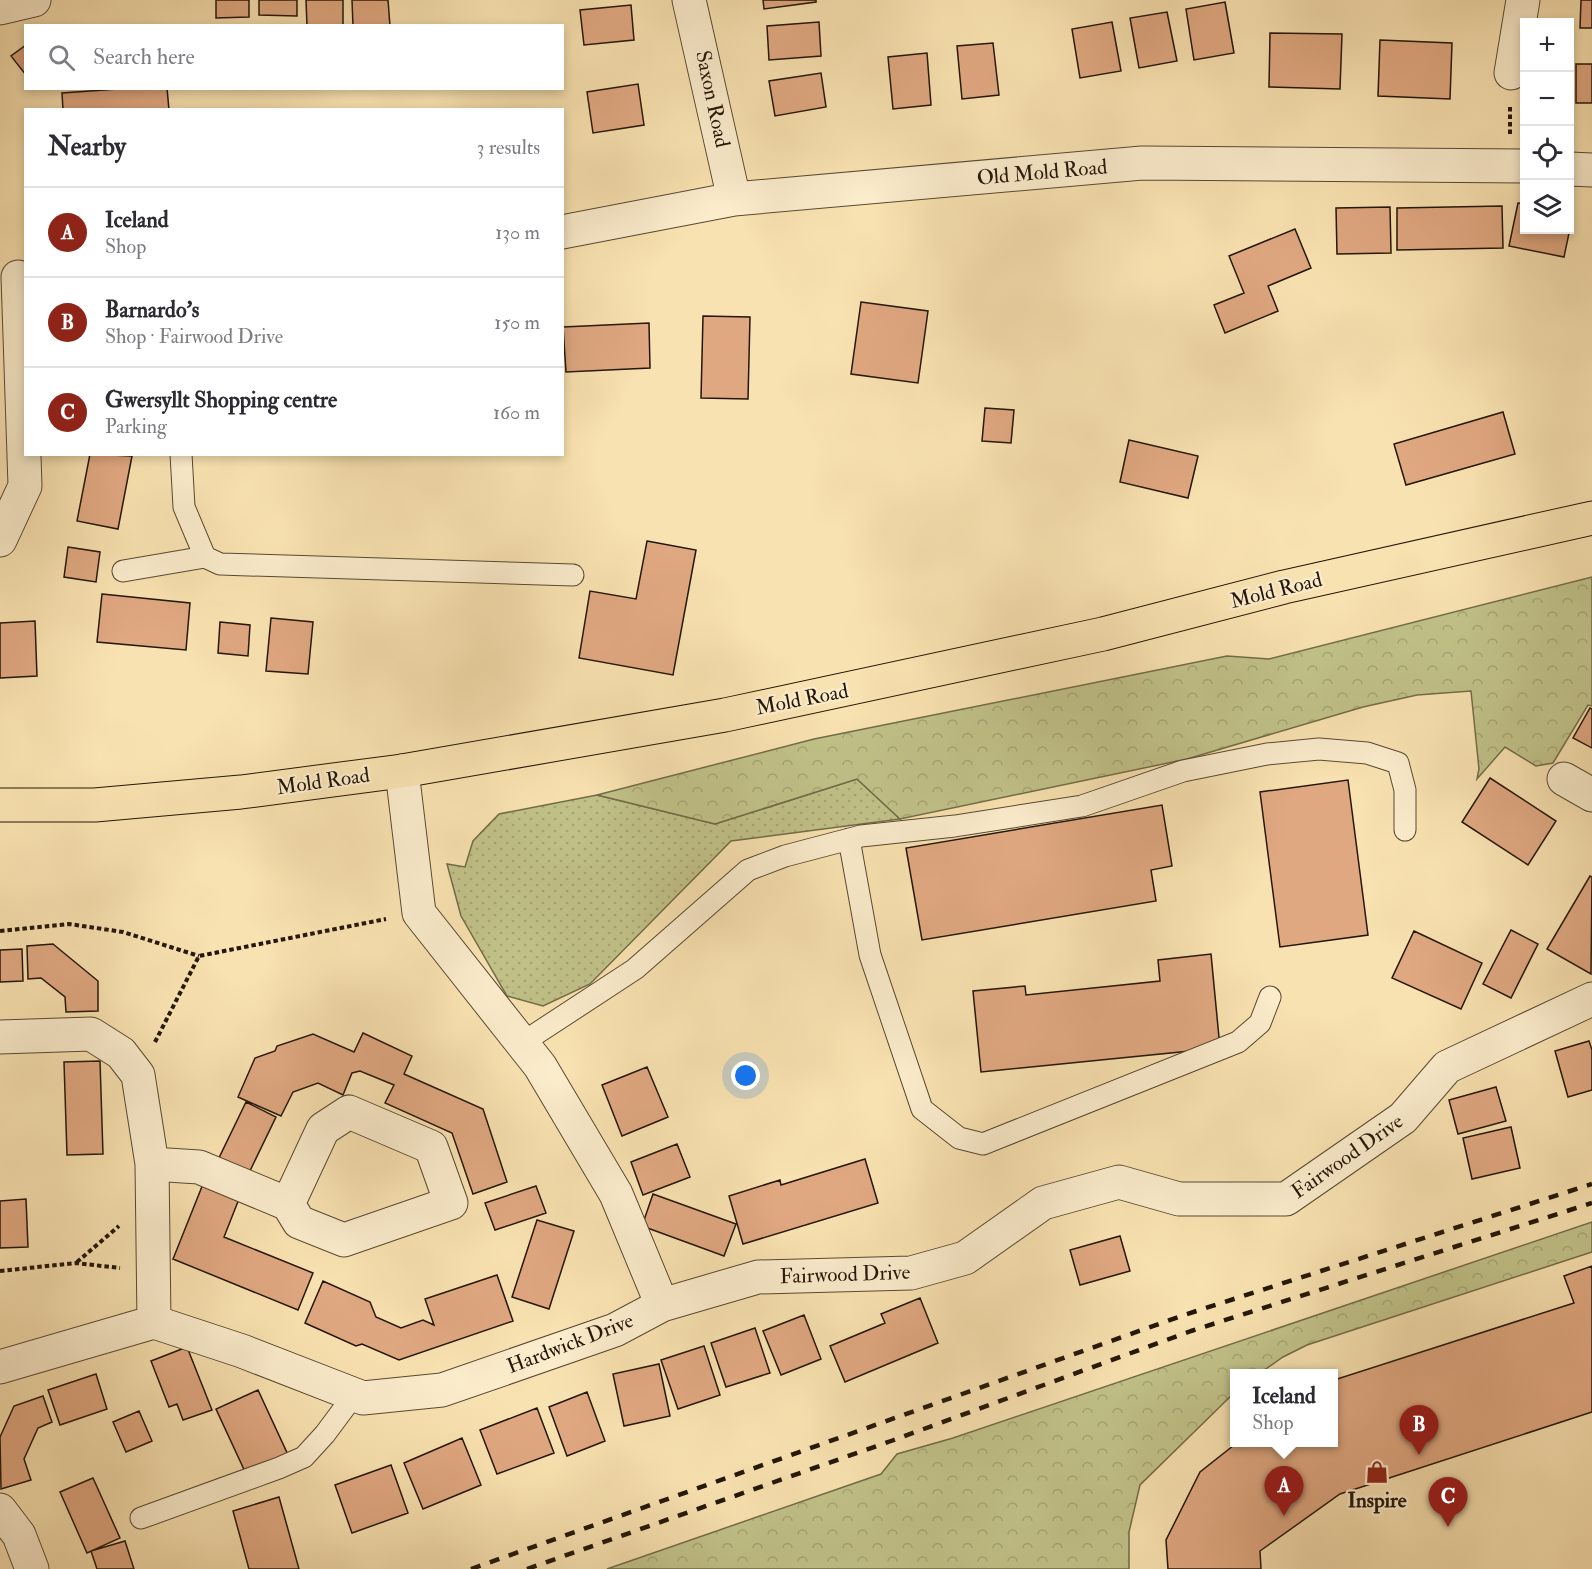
<!DOCTYPE html>
<meta charset="utf-8">
<style>
:root{--surface:#fff;--page:#f7f7f7;--text:#2b2b33;--muted:#7c7c81;--line:#e1e1e2;--accent:#8f2418}
body{margin:0;font-family:"IM FELL Double Pica",serif;background:var(--page);color:var(--text)}
.controls{position:absolute;right:18px;top:18px;display:grid;overflow:hidden;border-radius:0px;box-shadow:0 3px 9px #0003}
.controls button{width:54px;height:54px;display:grid;place-items:center;padding:0;border:0;border-bottom:2px solid var(--line);background:var(--surface);color:var(--text);font:30px sans-serif}
.you{position:absolute;left:746px;top:1076px;width:21px;height:21px;margin:-15px;border:4px solid #fff;border-radius:50%;background:#1a73e8;box-shadow:0 0 0 9px #1a73e833}
.badge{display:grid;place-items:center;width:39px;height:39px;border-radius:50%;background:var(--accent);color:#fff;font-size:20px;font-weight:700}
.pin{position:absolute;translate:-50% -50px;filter:drop-shadow(0 2px 3px #0008)}
.pin::after{content:'';position:absolute;top:32px;width:21px;height:18px;background:inherit;clip-path:polygon(0 0,100% 0,50% 100%)}
.popup{position:absolute;left:1230px;top:1369px;width:108px;height:78px;box-sizing:border-box;display:grid;place-content:center;border-radius:0px;background:var(--surface);filter:drop-shadow(0 2px 4px #0005);font-size:20px;white-space:nowrap;color:var(--muted)}
.popup b{font-size:22px;color:var(--text)}
.popup::after{content:'';position:absolute;left:50%;top:100%;margin-left:-12px;border:12px solid transparent;border-top-color:var(--surface)}
.list{margin:0;padding:0;list-style:none}
h2{display:flex;justify-content:space-between;align-items:center;height:78px;margin:0;padding:0 24px;font-size:26px}
h2 small{font-size:20px;font-weight:400;color:var(--muted)}
.list li{display:grid;grid-template-columns:39px 1fr auto;gap:18px;align-items:center;box-sizing:border-box;height:90px;padding:0 24px;border-top:2px solid var(--line)}
.list b{display:block;font-size:22px;white-space:nowrap}
.list p{margin:0;font-size:20px;white-space:nowrap;color:var(--muted)}
.list em{font-size:20px;font-style:normal;color:var(--muted)}
.icon{flex:none;width:33px;height:33px;fill:none;stroke:currentColor;stroke-width:2;stroke-linecap:round;stroke-linejoin:round}
.map{position:relative;flex:none;width:1592px;height:1569px;overflow:hidden}
.search{position:absolute;background:var(--surface);box-shadow:0 3px 9px #0003;left:24px;top:24px;width:540px;height:66px;display:flex;align-items:center;gap:15px;box-sizing:border-box;padding:0 21px;border-radius:0px;color:var(--muted);font-size:22px}
.panel{position:absolute;background:var(--surface);box-shadow:0 3px 9px #0003;left:24px;top:108px;width:540px;height:348px;border-radius:0px}
.map>svg:first-child{display:block}
.grass{fill:url(#grass-dots);stroke:#726c48;stroke-width:1.5}
.forest{fill:url(#forest-crowns);stroke:#726c48;stroke-width:1.5}
.building{fill:#e0a881;stroke:#231607;stroke-width:1.5}
.lines{fill:none;stroke-linecap:round;stroke-linejoin:round}
.service-casing{stroke:#584932;stroke-width:23}
.minor-casing{stroke:#584932;stroke-width:35}
.primary-casing{stroke:#231607;stroke-width:35}
.path{stroke:#231607;stroke-width:4;stroke-dasharray:4.5 3;stroke-linecap:butt}
.service{stroke:#fbeccc;stroke-width:21}
.minor{stroke:#fbeccc;stroke-width:33}
.primary{stroke:#f9e2b1;stroke-width:33}
.rail{stroke:#231607;stroke-width:4.5;stroke-dasharray:10 10;stroke-linecap:butt}
.labels{text-anchor:middle;stroke-width:4.5;stroke-linejoin:round;paint-order:stroke}
.street-label{font-size:21px;fill:#231607;stroke:#fbeccc}
.poi-label{font-size:21px;font-weight:bold;fill:#231607;stroke:#fbeccc}
</style>
<div class="map">
<svg width="1592" height="1569" viewBox="0 0 1592 1569">
<defs>
<pattern id="grass-dots" width="8" height="8" patternUnits="userSpaceOnUse" patternTransform="scale(1.5)"><rect width="8" height="8" fill="#c1c289"/><path d="M2 2h.1M6 6h.1" fill="none" stroke="#a6a675" stroke-width="1.8" stroke-linecap="round"/></pattern>
<pattern id="forest-crowns" width="20" height="18" patternUnits="userSpaceOnUse" patternTransform="scale(1.5)"><rect width="20" height="18" fill="#c1c289"/><path d="M2 6a3 3 0 1 1 6 0M12 15a3 3 0 1 1 6 0" fill="none" stroke="#a6a675"/></pattern>
</defs>
<rect width="100%" height="100%" fill="#f9e2b1"/>
<filter id="stains"><feTurbulence type="fractalNoise" baseFrequency=".00333" numOctaves="4"/><feColorMatrix values="0 0 0 0 .2 0 0 0 0 .09 0 0 0 0 .02 0 0 0 .5 -.17"/></filter>
<radialGradient id="worn" r=".72"><stop offset=".6" stop-color="#630" stop-opacity="0"/><stop offset="1" stop-color="#630" stop-opacity=".3"/></radialGradient>
<path class="grass" d="M857 779 900 819 731 841 590 984 543 1006 507 996 461 916 447 864 465 867 473 841 499 814 597 795 715 824Z"/>
<path class="forest" d="M1592 577V706L1588 705 1553 763 1536 766 1505 747 1477 779 1479 769 1471 691 1417 695 1363 707 1187 759 900 819 857 779 715 824 597 795 814 739 1227 656 1269 659Z
M1592 1222V1252L1307 1345 1283 1357 1260 1373 1234 1374V1393L1140 1485 1129 1532V1569H607L881 1474 897 1454 953 1438Z"/>
<path class="building" d="M216 0H249V17L216 18Z
M259 0H297V16L259 15Z
M306 0H343V26H307Z
M352 0H388L390 26H353Z
M763 0H816V2L764 9Z
M1581 0H1592V28H1580Z
M1225 2 1234 53 1194 60 1186 9Z
M631 5 634 40 584 45 580 10Z
M1167 12 1177 61 1139 68 1130 18Z
M819 22 821 56 769 60 767 26Z
M1112 22 1121 71 1080 78 1072 29Z
M1270 33 1342 34 1340 89 1269 87Z
M1380 40 1452 43 1450 99 1378 96Z
M993 43 999 95 962 99 957 46Z
M26 45V75L11 56Z
M927 53 931 105 893 109 888 57Z
M1576 64H1592V103H1576Z
M821 73 826 107 775 116 769 81Z
M638 84 644 125 593 133 587 92Z
M132 88H167L169 110H63L62 93Z
M1518 203 1524 204V230H1570V213L1573 214 1564 257 1509 246Z
M1502 206 1503 248 1397 250V208Z
M1390 207 1391 253 1337 254 1336 208Z
M1295 229 1311 268 1268 286 1278 311 1225 333 1214 305 1244 293 1229 256Z
M861 302 928 311 918 383 851 374Z
M703 316 750 317 748 399 701 398Z
M649 323 650 368 566 372 563 327Z
M985 408 1014 410 1011 443 982 441Z
M1503 412 1515 454 1406 485 1394 444Z
M1129 440 1198 456 1188 498 1120 482Z
M90 454 132 456 118 529 77 521Z
M647 541 696 550 673 675 579 658 590 591 636 599Z
M68 547 100 552 96 582 64 577Z
M102 594 190 603 186 650 97 642Z
M271 618 313 622 308 674 266 671Z
M35 621 37 676 0 678V623Z
M220 622 250 625 248 656 218 653Z
M1590 708 1592 709V748L1573 738Z
M1490 778 1556 821 1528 865 1462 822Z
M1348 780 1368 935 1280 947 1260 792Z
M1162 805 1172 866 1151 870 1156 901 922 940 906 848Z
M1590 876 1592 877 1591 974 1547 949Z
M1511 930 1538 944 1511 998 1483 984Z
M1414 931 1482 963 1461 1009 1392 978Z
M53 944 98 981V1011L66 1012 65 997 41 978 28 979 27 946Z
M22 949 23 981 0 982V950Z
M1211 954 1220 1048 981 1072 973 991 1025 986 1026 995 1160 981 1158 960Z
M363 1033 412 1056 404 1074 483 1109 507 1182 473 1194 452 1133 385 1103 394 1085 360 1071 352 1073 343 1095 318 1083 293 1092 281 1116 238 1097 255 1058 275 1051 277 1046 313 1034 354 1052Z
M1589 1041 1592 1050V1090L1568 1097 1555 1051Z
M100 1061 103 1154 67 1155 64 1062Z
M647 1067 668 1117 622 1136 602 1085Z
M1496 1087 1506 1121 1458 1134 1449 1100Z
M246 1102 276 1117 247 1177 217 1162Z
M1511 1127 1520 1168 1472 1179 1463 1138Z
M677 1144 690 1177 643 1195 631 1162Z
M865 1159 878 1203 743 1244 729 1196 780 1180 781 1185Z
M203 1184 239 1199 224 1237 313 1273 298 1310 173 1259Z
M536 1186 546 1213 495 1230 485 1203Z
M653 1194 736 1224 724 1256 642 1226Z
M26 1199 28 1247 0 1248V1201Z
M537 1220 574 1231 549 1309 512 1297Z
M1120 1236 1130 1271 1080 1285 1070 1250Z
M1592 1266V1412L1340 1494 1260 1551 1261 1569H1168L1166 1540 1200 1472 1238 1442H1334V1380L1574 1303 1564 1276Z
M497 1275 513 1321 399 1360 362 1344 356 1346 305 1323 323 1281 370 1302 376 1317 401 1328 423 1320 434 1325 425 1299Z
M920 1298 938 1343 845 1382 830 1346 885 1323 881 1314Z
M804 1315 821 1359 781 1375 763 1331Z
M755 1328 770 1373 726 1387 711 1343Z
M704 1346 720 1395 678 1409 661 1360Z
M187 1347 212 1410 183 1420 177 1404 169 1407 151 1361Z
M659 1364 670 1416 624 1426 613 1374Z
M96 1374 107 1409 60 1425 48 1390Z
M258 1390 289 1457 247 1476 216 1409Z
M587 1392 605 1441 567 1456 549 1407Z
M43 1396 52 1422 38 1428 24 1459 31 1480 1 1489 0 1437 14 1406Z
M537 1408 554 1453 497 1474 480 1430Z
M139 1411 152 1441 126 1452 113 1422Z
M462 1438 481 1485 423 1509 404 1463Z
M391 1465 408 1513 352 1533 335 1485Z
M93 1478 120 1538 87 1553 60 1492Z
M279 1497 299 1569H249L233 1511Z
M125 1541 134 1569H97L91 1551Z"/>
<g class="lines">
<g class="service-casing">
<path id="service" d="M181 454 184 507 205 557 220 564 573 575
M123 571 205 557
M849 839 870 955 922 1109 959 1138 983 1144 1238 1042 1260 1023 1270 997
M522 1043 635 969 748 870 785 856 861 836 955 826 1082 806 1183 771 1267 754 1319 749 1367 753 1398 763 1405 790V830
M141 1518 279 1468 304 1457 325 1434 354 1395"/>
</g>
<g class="minor-casing">
<path id="minor" d="M689 0 734 199
M0 8 34 0
M1511 73 1523 0
M1570 169 1592 170
M562 232 734 199 1142 163 1524 166
M0 540 25 486 18 277
M1564 779 1592 795
M0 1037 91 1034 121 1053 138 1075 152 1164 154 1322
M152 1164 199 1167 288 1204 323 1129 349 1112 431 1147 451 1203 344 1240 299 1222 288 1204
M662 1305 758 1277 911 1273 965 1258 1043 1203 1119 1182 1179 1199H1286L1403 1118 1447 1067 1592 999
M0 1367 154 1322 242 1351 363 1398 442 1390 615 1330 662 1305 616 1194 540 1066 419 913 402 771
M0 1510 19 1535 32 1569"/>
</g>
<g class="primary-casing">
<path id="primary" d="M0 805H95L241 792 402 771 725 715 1103 634 1284 587 1592 518"/>
</g>
<path class="path" d="M1510 134V105
M0 931 69 924 123 932 199 956
M155 1042 199 956 386 919
M77 1262 119 1226
M0 1271 76 1263 120 1268"/>
<use href="#service" class="service"/>
<use href="#minor" class="minor"/>
<use href="#primary" class="primary"/>
<path class="rail" d="M471 1569 1184 1315 1592 1184
M527 1569 891 1441 1191 1331 1592 1203"/>
</g>
<defs>
<g id="shop-bare" transform="scale(1.8)"><path d="M-5-2.5h2.3a2.7 3.5 0 0 1 5.4 0H5L5.5 6h-11ZM-1.5-2.5h3a1.5 2.3 0 0 0-3 0Z" fill="#8f2418" stroke="#fbeccc" stroke-width="2.5" paint-order="stroke"/></g>
</defs>
<g fill-rule="evenodd">
<use href="#shop-bare" x="1377" y="1472"/>
</g>
<g class="labels">
<g class="street-label">
<text transform="translate(713 99) rotate(78)" y="7">Saxon Road</text>
<text transform="translate(1042 172) rotate(-5)" y="7">Old Mold Road</text>
<text transform="translate(1276 590) rotate(-14)" y="7">Mold Road</text>
<text transform="translate(802 699) rotate(-11)" y="7">Mold Road</text>
<text transform="translate(323 781) rotate(-8)" y="7">Mold Road</text>
<text transform="translate(1347 1156) rotate(-35)" y="7">Fairwood Drive</text>
<text transform="translate(845 1274) rotate(-2)" y="7">Fairwood Drive</text>
<text transform="translate(570 1343) rotate(-21)" y="7">Hardwick Drive</text>
</g>
<g class="poi-label">
<text x="1377" y="1507">Inspire</text>
</g>
</g>
<rect width="100%" height="100%" filter="url(#stains)"/>
<rect width="100%" height="100%" fill="url(#worn)"/>
</svg>
<div class="controls">
<button>+</button>
<button>−</button>
<button><svg class="icon" aria-label="locate" viewBox="0 0 24 24"><circle cx="12" cy="12" r="6"/><path d="M12 2v4M12 18v4M2 12h4M18 12h4"/></svg></button>
<button><svg class="icon" aria-label="layers" viewBox="0 0 24 24"><path d="M12 4l9 5-9 5-9-5zM3 14l9 5 9-5"/></svg></button>
</div>
<div class="you"></div>
<div class="pin badge" style="left:1284px;top:1516px">A</div>
<div class="popup"><b>Iceland</b>Shop</div>
<div class="pin badge" style="left:1419px;top:1455px">B</div>
<div class="pin badge" style="left:1448px;top:1527px">C</div>
<div class="search"><svg class="icon" aria-label="search" viewBox="0 0 24 24"><circle cx="10" cy="10" r="6"/><path d="M15 15l6 6"/></svg>Search here</div>
<section class="panel">
<h2>Nearby<small>3 results</small></h2>
<ul class="list">
<li><span class="badge">A</span><div><b>Iceland</b><p>Shop</p></div><em>130 m</em></li>
<li><span class="badge">B</span><div><b>Barnardo's</b><p>Shop · Fairwood Drive</p></div><em>150 m</em></li>
<li><span class="badge">C</span><div><b>Gwersyllt Shopping centre</b><p>Parking</p></div><em>160 m</em></li>
</ul>
</section>
</div>
